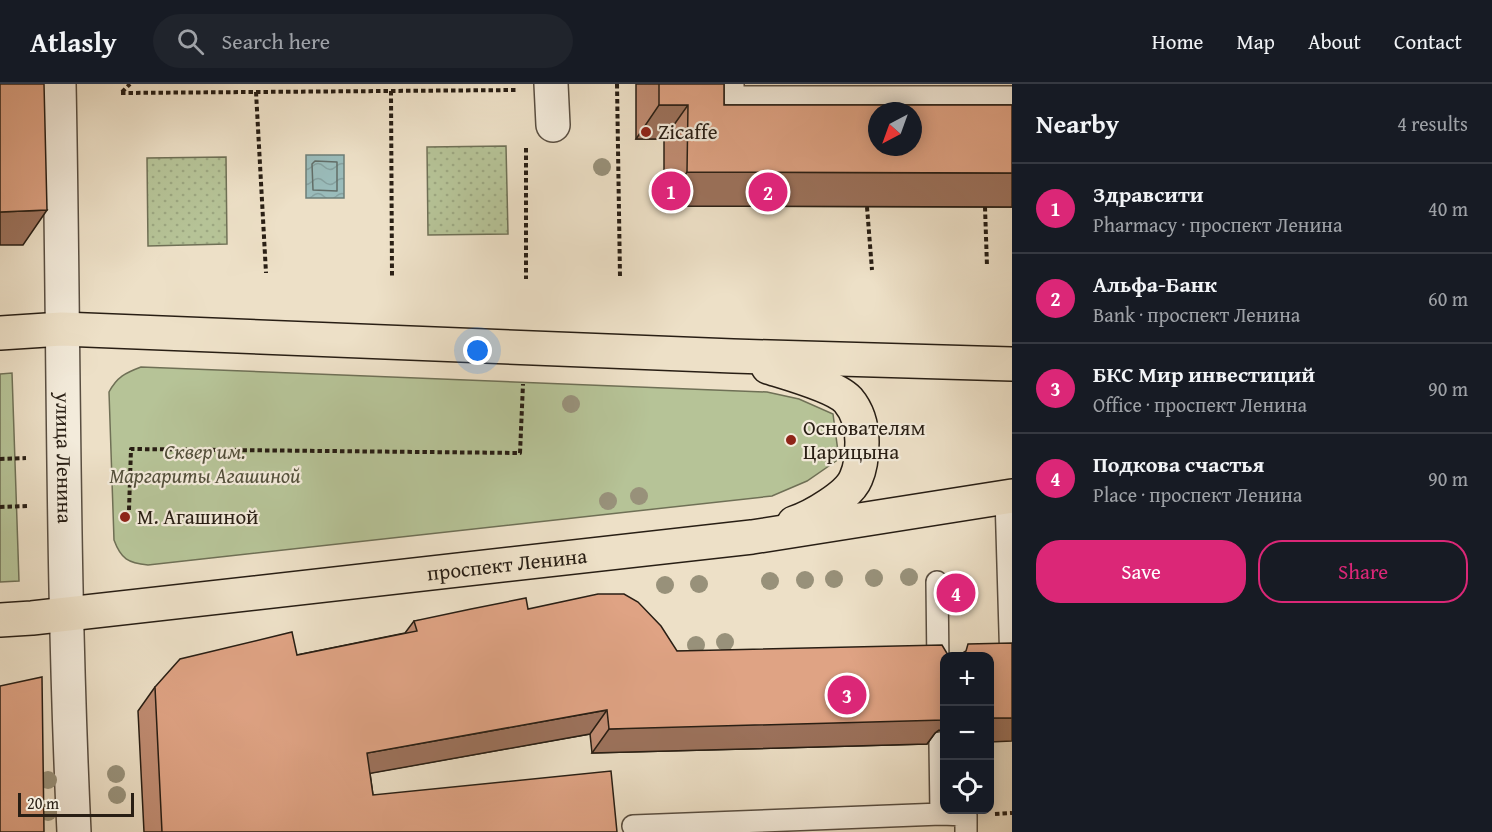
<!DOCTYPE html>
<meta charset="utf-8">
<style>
:root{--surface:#171b24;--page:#20242c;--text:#f1f3f6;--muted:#9ea1a6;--line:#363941;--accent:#db2777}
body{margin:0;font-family:"Gentium Book Plus",serif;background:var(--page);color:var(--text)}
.controls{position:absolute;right:18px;bottom:18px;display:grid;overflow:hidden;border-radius:12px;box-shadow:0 3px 15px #0003}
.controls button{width:54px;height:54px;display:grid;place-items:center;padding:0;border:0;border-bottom:2px solid var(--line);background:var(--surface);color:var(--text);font:30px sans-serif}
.compass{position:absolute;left:868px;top:18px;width:54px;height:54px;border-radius:50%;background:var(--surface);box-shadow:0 3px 15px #0003;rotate:221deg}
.scale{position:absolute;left:18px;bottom:15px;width:116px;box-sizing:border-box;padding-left:6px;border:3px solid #281e14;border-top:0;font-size:16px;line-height:21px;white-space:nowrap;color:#281e14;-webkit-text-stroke:4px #f3ebdb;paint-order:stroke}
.you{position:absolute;left:478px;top:267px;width:21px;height:21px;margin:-15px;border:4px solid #fff;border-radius:50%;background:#1a73e8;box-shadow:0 0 0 9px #1a73e833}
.badge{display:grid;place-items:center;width:39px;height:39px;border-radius:50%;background:var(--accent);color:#fff;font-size:20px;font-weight:700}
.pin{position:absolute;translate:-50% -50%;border:3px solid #fff;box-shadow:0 2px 6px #0006}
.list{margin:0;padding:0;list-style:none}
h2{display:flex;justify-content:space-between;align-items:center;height:78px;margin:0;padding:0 24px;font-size:26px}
h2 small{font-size:20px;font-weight:400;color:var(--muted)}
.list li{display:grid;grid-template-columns:39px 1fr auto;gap:18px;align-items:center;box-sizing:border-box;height:90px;padding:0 24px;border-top:2px solid var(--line)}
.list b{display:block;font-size:22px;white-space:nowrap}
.list p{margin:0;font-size:20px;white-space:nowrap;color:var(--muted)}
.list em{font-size:20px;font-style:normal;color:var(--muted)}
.actions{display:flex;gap:12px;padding:18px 24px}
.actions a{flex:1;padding:14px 0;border:2px solid var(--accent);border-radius:24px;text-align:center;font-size:21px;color:var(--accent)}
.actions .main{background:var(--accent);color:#fff}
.icon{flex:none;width:33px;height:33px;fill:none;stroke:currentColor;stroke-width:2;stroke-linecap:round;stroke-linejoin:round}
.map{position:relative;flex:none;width:1012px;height:748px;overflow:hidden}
header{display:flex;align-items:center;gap:36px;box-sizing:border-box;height:84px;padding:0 30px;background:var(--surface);border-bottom:2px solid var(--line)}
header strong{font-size:28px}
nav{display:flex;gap:33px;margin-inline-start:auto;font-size:21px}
.search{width:420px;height:54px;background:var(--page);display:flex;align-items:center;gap:15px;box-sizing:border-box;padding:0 21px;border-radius:33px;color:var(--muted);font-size:22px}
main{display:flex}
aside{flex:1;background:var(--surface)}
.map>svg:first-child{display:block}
.grass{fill:url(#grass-dots);stroke:#6f7056;stroke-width:1.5}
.park{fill:#b6c397;stroke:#6f7056;stroke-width:1.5}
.water{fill:url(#water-waves);stroke:#6c7d78;stroke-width:1.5}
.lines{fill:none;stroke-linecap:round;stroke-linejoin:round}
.shore{stroke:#616d68;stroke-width:1.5}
.lane-casing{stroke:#594e41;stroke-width:24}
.street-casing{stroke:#594e41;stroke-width:36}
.primary-casing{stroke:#281e14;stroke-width:36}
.path{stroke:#281e14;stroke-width:4;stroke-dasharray:4.5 3;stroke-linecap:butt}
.lane{stroke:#f3ebdb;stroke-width:21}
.street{stroke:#f3ebdb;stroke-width:33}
.primary{stroke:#ede0c7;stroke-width:33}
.tree{fill:#98917a}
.wall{fill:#c08c72;stroke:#281e14;stroke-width:1.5}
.shaded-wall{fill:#9c725c;stroke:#281e14;stroke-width:1.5}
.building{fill:#dfa384;stroke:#281e14;stroke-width:1.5;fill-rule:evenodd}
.poi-dot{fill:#8f2418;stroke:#f3ebdb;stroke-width:2}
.labels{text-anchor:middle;stroke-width:4.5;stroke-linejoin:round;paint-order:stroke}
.poi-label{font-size:21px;fill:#281e14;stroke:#f3ebdb;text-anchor:start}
.park-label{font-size:21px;font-style:italic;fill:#53503b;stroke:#f3ebdb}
.street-label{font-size:21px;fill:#281e14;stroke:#f3ebdb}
</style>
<header>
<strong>Atlasly</strong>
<div class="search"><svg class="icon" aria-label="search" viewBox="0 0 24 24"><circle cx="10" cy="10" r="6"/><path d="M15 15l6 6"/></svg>Search here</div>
<nav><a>Home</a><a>Map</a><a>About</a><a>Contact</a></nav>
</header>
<main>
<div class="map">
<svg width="1012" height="748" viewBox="0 0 1012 748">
<defs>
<pattern id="grass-dots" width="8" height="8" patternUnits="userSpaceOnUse" patternTransform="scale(1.5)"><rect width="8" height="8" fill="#b6c397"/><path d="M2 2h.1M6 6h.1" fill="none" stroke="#9ca781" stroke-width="1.8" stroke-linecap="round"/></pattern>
<pattern id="water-waves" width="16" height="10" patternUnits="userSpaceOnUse" patternTransform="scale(1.5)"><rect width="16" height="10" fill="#9abcbb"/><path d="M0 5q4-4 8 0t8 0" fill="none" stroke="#85a1a0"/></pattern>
</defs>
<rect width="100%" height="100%" fill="#ede0c7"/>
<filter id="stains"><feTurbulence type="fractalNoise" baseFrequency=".00333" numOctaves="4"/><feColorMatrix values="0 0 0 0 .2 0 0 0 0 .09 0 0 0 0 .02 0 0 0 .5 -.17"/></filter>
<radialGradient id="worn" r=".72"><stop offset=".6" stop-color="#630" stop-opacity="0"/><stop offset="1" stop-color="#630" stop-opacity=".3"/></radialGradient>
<path class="grass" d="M506 62 508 150 428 151 427 63Z
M226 73 227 160 148 162 147 74Z"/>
<path class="park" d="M141 283 767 308 799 315 833 330 839 375 807 397 772 412 148 481C128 479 121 475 114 456L109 308C117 293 125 289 141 283Z
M12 289 19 497 0 498V290Z"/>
<path class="water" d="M306 71H344V114H306Z"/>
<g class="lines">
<path class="shore" d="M315 77 337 78V107L313 106 312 80Z"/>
<g class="lane-casing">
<path id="lane" d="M733 0V13H1012
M1006 413 1011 582
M937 498 938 584
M940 659 941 730
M633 742 941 730 966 731V748"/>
</g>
<g class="street-casing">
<g id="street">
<path id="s1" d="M59 0C64 249 62 499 74 748"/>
<path d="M551 0 553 41"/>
</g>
</g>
<g class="primary-casing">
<g id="primary">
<path d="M0 249 62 245 733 272 1012 280"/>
<path d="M768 283C787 289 835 302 848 316 859 329 862 343 862 358 862 371 861 383 856 394 849 412 812 433 794 439"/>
<path id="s2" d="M0 536 32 534 752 453 1012 412"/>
</g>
</g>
<path class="path" d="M617 0 620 193
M391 7 392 192
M122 8 130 0
M256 8 266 189
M121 9 517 6
M526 64V195
M867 123 872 186
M985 123 987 182
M0 375 26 374
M0 423 27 422
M129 426 131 365 520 369 523 300
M995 730 1012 729"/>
<use href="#lane" class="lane"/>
<use href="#street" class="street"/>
<use href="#primary" class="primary"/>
</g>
<g class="tree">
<circle cx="602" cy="83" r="9"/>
<circle cx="571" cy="320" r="9"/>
<circle cx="639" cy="412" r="9"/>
<circle cx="608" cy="417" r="9"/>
<circle cx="909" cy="493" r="9"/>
<circle cx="874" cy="494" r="9"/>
<circle cx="834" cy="495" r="9"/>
<circle cx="805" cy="496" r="9"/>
<circle cx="770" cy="497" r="9"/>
<circle cx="699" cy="500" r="9"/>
<circle cx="665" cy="501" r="9"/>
<circle cx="725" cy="558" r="9"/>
<circle cx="696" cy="561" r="9"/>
<circle cx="116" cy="690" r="9"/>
<circle cx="48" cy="696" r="9"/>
<circle cx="117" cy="711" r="9"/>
<circle cx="48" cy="728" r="9"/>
</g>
<path class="wall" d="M636 0H724V21H1012V123L664 122V55H636Z
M528 525 677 567 945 573V648L939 646 935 649 927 660 592 669 590 650 370 689 373 711 617 748H144L138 627 155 603 297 571 405 549 414 537Z"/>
<path class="shaded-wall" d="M659 21H688L664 55H636Z
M687 88 1012 89V123L664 122Z
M47 126 23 161H0V128Z
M607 626 590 650 350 693 367 669Z
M945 630V648L939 646 935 649 927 660 592 669 609 645Z
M990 634H1012V657L990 658Z"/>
<path class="building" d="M0 0H44L47 126 0 128Z
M659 0H724V21H1012V89L687 88 688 21H659ZM877 27H913V63H877Z
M598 510H624L638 518 661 542 677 567 942 561 948 571 956 573H945L944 636 609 645 607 626 367 669 373 711 611 687 617 748H162L155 603 180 575 292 548 297 571 417 547 414 537 471 525 526 514 528 525Z
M1012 559V634H990V573H956L966 567 968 560Z
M42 593 44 748H0V602Z"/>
<g class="poi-dot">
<circle cx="646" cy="48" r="6"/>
<circle cx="791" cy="356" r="6"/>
<circle cx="125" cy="433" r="6"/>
</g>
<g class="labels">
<g class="poi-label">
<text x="658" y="55">Zicaffe</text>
<text x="803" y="351">Основателям<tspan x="803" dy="24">Царицына</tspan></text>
<text x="137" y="440">М. Агашиной</text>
</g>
<g class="park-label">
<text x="205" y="375">Сквер им.<tspan x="205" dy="24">Маргариты Агашиной</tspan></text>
</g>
<g class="street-label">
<text dy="7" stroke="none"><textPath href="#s1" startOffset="374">улица Ленина</textPath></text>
<text dy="7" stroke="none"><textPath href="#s2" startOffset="510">проспект Ленина</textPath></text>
</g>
</g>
<rect width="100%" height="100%" filter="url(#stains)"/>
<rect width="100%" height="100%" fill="url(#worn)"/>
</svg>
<div class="controls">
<button>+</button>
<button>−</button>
<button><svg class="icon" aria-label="locate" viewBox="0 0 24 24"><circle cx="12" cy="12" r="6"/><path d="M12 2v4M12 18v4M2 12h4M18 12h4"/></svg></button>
</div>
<svg class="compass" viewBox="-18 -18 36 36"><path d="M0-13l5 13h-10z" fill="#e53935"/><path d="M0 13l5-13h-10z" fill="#9ea1a6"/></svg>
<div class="scale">20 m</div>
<div class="you"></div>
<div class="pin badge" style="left:671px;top:107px">1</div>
<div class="pin badge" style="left:768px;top:108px">2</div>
<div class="pin badge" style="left:847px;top:611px">3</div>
<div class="pin badge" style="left:956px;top:509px">4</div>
</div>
<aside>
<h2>Nearby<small>4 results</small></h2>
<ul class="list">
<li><span class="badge">1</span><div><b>Здравсити</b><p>Pharmacy · проспект Ленина</p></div><em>40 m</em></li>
<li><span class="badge">2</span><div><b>Альфа-Банк</b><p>Bank · проспект Ленина</p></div><em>60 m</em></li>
<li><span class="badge">3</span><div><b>БКС Мир инвестиций</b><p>Office · проспект Ленина</p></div><em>90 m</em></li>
<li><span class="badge">4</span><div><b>Подкова счастья</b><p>Place · проспект Ленина</p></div><em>90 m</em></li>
</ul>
<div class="actions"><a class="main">Save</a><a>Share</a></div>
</aside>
</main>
